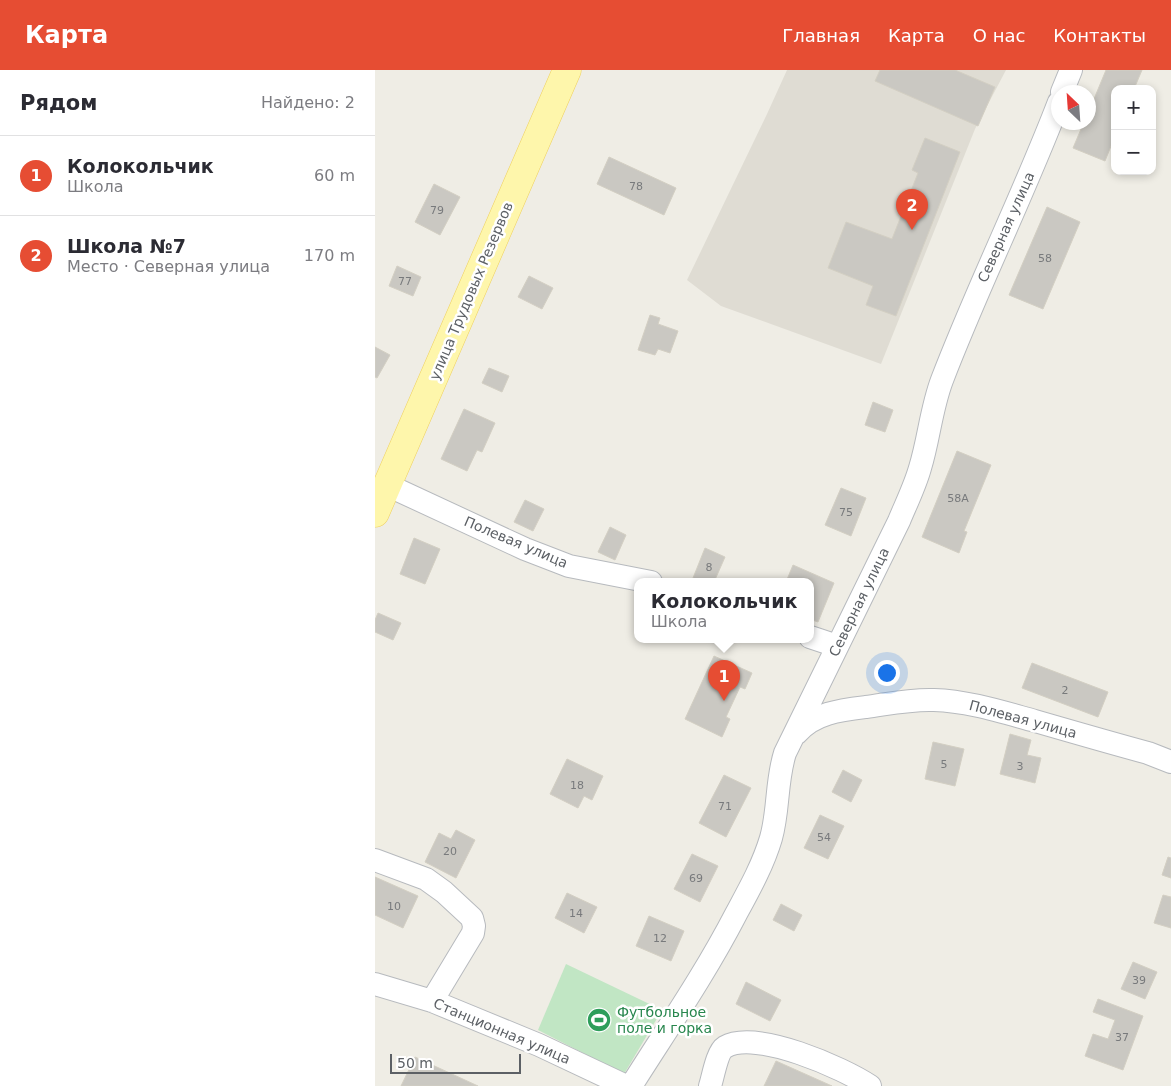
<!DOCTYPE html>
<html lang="ru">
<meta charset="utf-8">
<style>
:root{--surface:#fff;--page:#f7f7f7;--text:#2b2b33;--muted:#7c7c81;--line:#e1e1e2;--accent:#e64d33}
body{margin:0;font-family:"DejaVu Sans",sans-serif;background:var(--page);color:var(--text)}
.controls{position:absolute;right:15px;top:15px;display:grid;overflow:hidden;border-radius:10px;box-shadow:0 2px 8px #0003}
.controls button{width:45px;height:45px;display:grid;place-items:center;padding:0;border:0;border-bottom:1px solid var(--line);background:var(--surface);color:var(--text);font:25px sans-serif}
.compass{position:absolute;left:676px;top:15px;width:45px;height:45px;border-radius:50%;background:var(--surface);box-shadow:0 2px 8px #0003;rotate:335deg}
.scale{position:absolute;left:15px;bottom:12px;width:131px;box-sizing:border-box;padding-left:5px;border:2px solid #5c6065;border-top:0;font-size:14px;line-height:18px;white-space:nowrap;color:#5c6065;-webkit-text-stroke:4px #fff;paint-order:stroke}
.you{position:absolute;left:511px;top:602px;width:18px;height:18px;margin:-12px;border:4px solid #fff;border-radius:50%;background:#1a73e8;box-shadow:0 0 0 8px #1a73e833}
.badge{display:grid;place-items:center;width:32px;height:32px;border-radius:50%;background:var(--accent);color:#fff;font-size:16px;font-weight:700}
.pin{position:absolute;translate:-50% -41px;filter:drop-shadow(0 1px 2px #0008)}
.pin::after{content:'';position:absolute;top:26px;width:18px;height:15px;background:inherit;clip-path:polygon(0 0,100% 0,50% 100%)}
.popup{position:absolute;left:259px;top:508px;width:180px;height:65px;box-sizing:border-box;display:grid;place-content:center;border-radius:10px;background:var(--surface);filter:drop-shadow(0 1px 4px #0005);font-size:16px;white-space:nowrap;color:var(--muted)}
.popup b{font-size:19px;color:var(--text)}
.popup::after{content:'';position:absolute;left:50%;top:100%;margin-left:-10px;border:10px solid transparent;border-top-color:var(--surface)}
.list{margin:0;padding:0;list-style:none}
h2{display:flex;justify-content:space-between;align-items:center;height:65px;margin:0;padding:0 20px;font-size:21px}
h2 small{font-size:16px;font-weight:400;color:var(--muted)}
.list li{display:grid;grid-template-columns:32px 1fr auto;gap:15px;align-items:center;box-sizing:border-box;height:80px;padding:0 20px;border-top:1px solid var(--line)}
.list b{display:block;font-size:19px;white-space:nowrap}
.list p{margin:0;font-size:16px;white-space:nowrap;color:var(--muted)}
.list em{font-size:16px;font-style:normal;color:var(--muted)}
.map{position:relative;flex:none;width:796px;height:1016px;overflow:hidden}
header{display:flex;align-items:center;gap:30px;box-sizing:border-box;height:70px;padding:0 25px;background:var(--accent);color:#fff}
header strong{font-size:24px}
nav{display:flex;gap:28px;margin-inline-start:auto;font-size:18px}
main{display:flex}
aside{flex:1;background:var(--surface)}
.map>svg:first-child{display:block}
.education{fill:#dfdcd3}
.green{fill:#c1e6c4}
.building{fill:#cac8c2;stroke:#d3cfc3}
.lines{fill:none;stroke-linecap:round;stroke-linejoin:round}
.minor-casing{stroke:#b7babe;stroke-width:24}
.major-casing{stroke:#efd05d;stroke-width:29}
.minor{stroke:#fff;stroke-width:22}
.major{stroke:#fef6ab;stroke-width:28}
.labels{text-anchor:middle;stroke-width:5;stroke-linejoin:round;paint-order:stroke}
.number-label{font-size:11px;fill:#787a7c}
.street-label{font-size:14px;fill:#5c6065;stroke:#fff}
.leisure-label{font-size:14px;fill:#27864d;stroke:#fff;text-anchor:start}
</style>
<header>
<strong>Карта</strong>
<nav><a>Главная</a><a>Карта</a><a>О нас</a><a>Контакты</a></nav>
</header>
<main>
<aside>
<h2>Рядом<small>Найдено: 2</small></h2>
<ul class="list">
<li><span class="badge">1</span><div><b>Колокольчик</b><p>Школа</p></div><em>60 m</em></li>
<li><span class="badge">2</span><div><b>Школа №7</b><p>Место · Северная улица</p></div><em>170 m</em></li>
</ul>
</aside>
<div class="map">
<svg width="796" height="1016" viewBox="0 0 796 1016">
<rect width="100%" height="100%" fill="#efede5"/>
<path class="education" d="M412 0H631L600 59 506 294 346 236 312 210 392 44Z"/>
<path class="green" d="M191 894 287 940 249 1004 163 960Z"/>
<path class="building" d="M505 0H580L620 17 603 56 500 11Z
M731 0H767L759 19H740V66L730 91 698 78 709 52H714V41Z
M550 68 585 82 521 246 491 235 498 216 453 198 471 152 517 169 543 103 537 100Z
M234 87 301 118 289 145 222 114Z
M59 114 85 127 65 165 40 152Z
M672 137 705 152 668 239 634 225Z
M22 196 46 207 38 226 14 216Z
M154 206 178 218 167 239 143 227Z
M275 245 285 248 283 254 303 261 295 283 283 279 280 285 263 280Z
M0 277 15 285 2 308 0 307Z
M114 298 134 306 127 322 107 313Z
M498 332 518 340 510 362 490 355Z
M89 339 120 353 107 382 102 380 92 401 66 389Z
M582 381 616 395 589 461 592 462 584 483 547 467Z
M466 418 491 428 476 466 450 455Z
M150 430 169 439 158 461 139 452Z
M235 457 251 465 240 490 223 482Z
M39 468 65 479 50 514 25 504Z
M330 478 350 487 339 512H329L318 508Z
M418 495 459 513 443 552 435 549V512H411Z
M3 543 26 553 18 570 0 562V550Z
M339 586 377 603 370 619 365 617 351 647 355 649 347 667 310 649Z
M657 593 733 622 723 647 647 618Z
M635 664 656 670 652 685 666 688 660 713 625 704Z
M558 672 589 679 580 716 550 709Z
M192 689 228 706 217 730 209 726 203 738 175 724Z
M468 700 487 710 476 732 457 722Z
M349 705 376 718 351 767 324 753Z
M445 745 469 756 453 789 429 778Z
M81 760 100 770 81 808 50 792 64 763 76 769Z
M317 784 343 796 325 832 299 819Z
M793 787 796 788V808L787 805Z
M0 807 43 826 28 858 0 845Z
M192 823 222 837 209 863 180 848Z
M788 825 796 827V858L779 853Z
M406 834 427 845 419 861 398 850Z
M274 846 309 861 296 891 261 876Z
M758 892 782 902 770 929 746 919Z
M371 912 406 930 395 951 361 934Z
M723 929 768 946 748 1000 710 986 718 964 733 969 740 950 718 942Z
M40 987 103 1016H26Z
M401 991 457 1016H389Z"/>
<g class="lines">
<g class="minor-casing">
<path id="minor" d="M687 22 696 0
M12 415 150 479 194 496 276 512
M435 567 462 576
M422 663C439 643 466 640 491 637 513 634 536 629 559 630 593 631 627 642 660 651 698 662 736 673 773 683L796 692
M0 790 51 809 69 822 97 848 99 856 98 863 57 931
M0 914 57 931 164 975 251 1016
M256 1016C292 959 330 904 361 844 374 820 388 795 396 768 404 740 401 711 410 683L524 451C531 434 540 416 545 398 554 369 556 339 567 310 603 216 648 126 684 32
M335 1016C338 1007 342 982 350 977 381 959 468 998 495 1016"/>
</g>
<g class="major-casing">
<path id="major" d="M0 443 192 0"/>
</g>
<use href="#minor" class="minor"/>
<use href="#major" class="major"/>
</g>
<defs>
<g id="stadium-disc" transform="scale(1.25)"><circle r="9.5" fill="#2e9e5b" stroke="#fff"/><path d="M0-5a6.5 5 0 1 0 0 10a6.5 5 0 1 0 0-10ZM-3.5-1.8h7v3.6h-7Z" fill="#fff"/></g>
</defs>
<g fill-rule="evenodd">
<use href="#stadium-disc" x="224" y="950"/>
</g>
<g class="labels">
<g class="number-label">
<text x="261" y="120">78</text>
<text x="62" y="144">79</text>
<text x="670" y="192">58</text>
<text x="30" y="215">77</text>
<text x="583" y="432">58А</text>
<text x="471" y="446">75</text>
<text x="334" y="501">8</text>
<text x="690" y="624">2</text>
<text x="569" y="698">5</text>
<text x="645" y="700">3</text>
<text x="202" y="719">18</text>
<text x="350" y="740">71</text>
<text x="449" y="771">54</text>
<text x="75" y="785">20</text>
<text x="321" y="812">69</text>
<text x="19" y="840">10</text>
<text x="201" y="847">14</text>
<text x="285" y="872">12</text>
<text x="764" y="914">39</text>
<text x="747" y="971">37</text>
</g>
<g class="street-label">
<text transform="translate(631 157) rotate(-66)" y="5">Северная улица</text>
<text transform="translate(96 221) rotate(-67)" y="5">улица Трудовых Резервов</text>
<text transform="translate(141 472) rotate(23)" y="5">Полевая улица</text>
<text transform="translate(484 532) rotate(-64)" y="5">Северная улица</text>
<text transform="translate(648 649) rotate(15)" y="5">Полевая улица</text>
<text transform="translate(127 961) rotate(23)" y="5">Станционная улица</text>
</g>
<g class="leisure-label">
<text x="242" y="947">Футбольное<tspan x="242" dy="16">поле и горка</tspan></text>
</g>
</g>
</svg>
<div class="controls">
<button>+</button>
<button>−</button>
</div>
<svg class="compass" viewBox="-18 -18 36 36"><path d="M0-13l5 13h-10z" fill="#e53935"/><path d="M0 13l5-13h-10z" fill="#7c7c81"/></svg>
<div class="scale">50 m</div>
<div class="you"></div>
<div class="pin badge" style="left:349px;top:631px">1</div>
<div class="popup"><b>Колокольчик</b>Школа</div>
<div class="pin badge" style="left:537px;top:160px">2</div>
</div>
</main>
